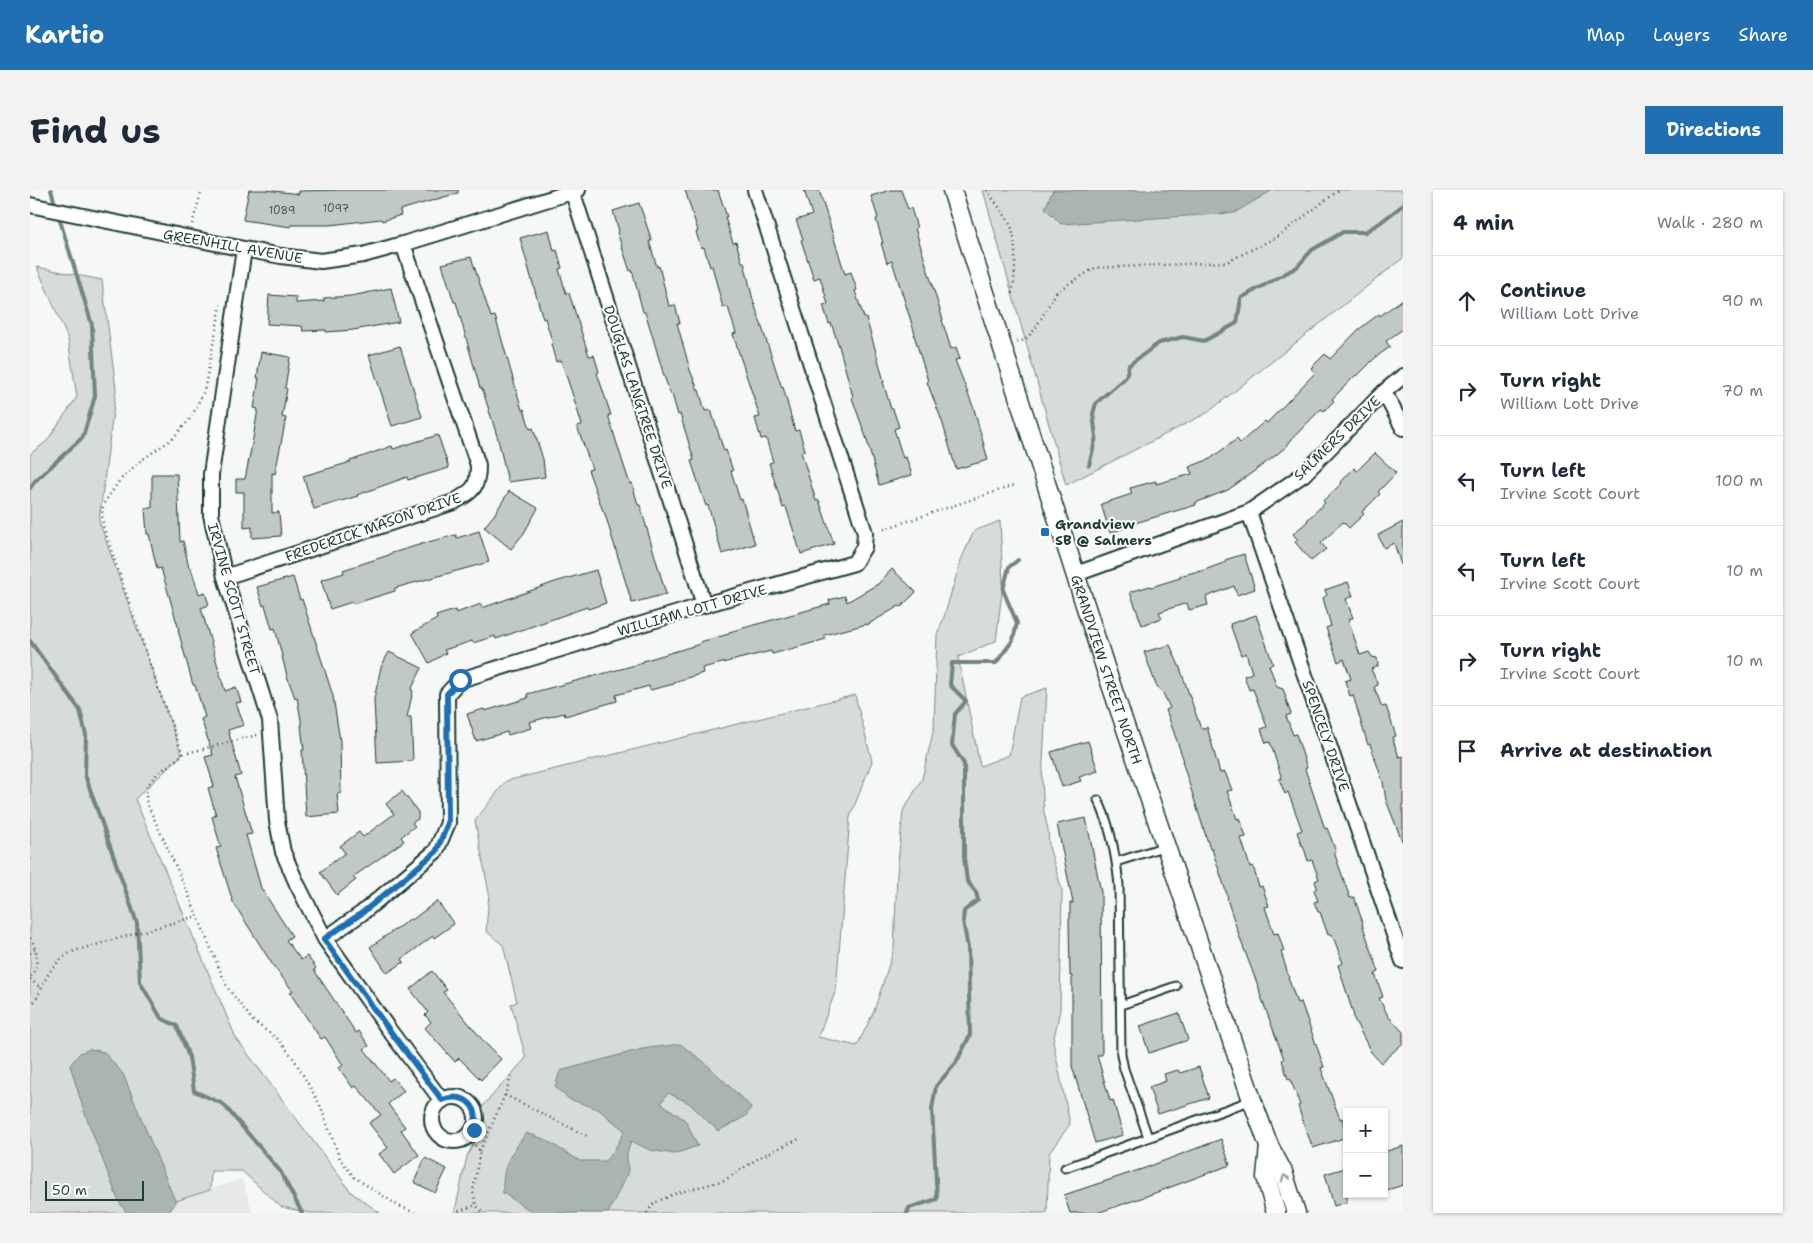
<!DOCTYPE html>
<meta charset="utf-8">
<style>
:root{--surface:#fff;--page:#f2f2f3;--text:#1f2937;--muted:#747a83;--line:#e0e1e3;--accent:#1f6fb2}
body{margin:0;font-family:"Shantell Sans",sans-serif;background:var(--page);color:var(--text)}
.controls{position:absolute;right:15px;bottom:15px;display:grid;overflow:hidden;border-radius:0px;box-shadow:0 1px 4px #0004}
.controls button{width:45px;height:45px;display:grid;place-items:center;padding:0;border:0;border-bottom:1px solid var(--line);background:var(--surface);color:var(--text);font:25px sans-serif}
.scale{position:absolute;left:15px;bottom:12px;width:99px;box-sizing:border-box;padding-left:5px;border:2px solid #1f3d34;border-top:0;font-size:14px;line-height:18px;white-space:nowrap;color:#1f3d34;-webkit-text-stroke:4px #fff;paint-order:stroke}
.stop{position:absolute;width:15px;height:15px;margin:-11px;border:4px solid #1f6fb2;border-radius:50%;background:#fff}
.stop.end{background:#1f6fb2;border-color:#fff;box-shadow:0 1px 5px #0008}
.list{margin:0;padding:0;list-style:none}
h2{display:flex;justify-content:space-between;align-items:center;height:65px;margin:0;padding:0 20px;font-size:21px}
h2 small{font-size:16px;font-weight:400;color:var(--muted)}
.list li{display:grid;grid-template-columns:32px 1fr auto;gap:15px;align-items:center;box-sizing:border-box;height:90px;padding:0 20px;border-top:1px solid var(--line)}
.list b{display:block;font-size:19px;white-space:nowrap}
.list p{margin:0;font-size:16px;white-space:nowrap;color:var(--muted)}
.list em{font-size:16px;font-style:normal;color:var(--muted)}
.icon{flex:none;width:28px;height:28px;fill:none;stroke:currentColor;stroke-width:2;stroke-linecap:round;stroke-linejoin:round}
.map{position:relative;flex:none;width:1373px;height:1023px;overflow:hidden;border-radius:0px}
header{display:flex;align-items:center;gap:30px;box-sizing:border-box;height:70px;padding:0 25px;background:var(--accent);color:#fff}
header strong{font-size:24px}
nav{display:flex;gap:28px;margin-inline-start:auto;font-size:18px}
.intro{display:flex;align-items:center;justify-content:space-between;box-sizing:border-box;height:120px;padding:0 30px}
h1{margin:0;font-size:35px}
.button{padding:12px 22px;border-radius:0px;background:var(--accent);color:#fff;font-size:18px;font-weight:700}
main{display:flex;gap:30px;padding:0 30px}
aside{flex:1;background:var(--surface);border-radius:0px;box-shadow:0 1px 4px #0004}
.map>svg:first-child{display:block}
.built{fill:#e6e9e8}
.green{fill:#d6dcdb;stroke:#7a8c88}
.water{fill:#aab5b1;stroke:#72857f}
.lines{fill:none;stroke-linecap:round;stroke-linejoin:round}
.stream{stroke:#72857f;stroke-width:4}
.building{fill:#c0c9c6;stroke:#1f3d34}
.service-casing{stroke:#1f3d34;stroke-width:11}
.minor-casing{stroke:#1f3d34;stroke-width:18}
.tertiary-casing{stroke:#1f3d34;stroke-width:21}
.path{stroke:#1f3d34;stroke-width:2.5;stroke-dasharray:1 4;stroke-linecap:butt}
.service{stroke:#fff;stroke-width:7}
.minor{stroke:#fff;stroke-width:14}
.tertiary{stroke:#fff;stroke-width:18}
.oneway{stroke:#8f9e9a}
.route{stroke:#1f6fb2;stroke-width:6}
.poi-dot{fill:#1f6fb2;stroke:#fff;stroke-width:2}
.labels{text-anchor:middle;stroke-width:4;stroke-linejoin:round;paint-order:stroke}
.number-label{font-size:11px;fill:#476058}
.street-label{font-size:14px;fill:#1f3d34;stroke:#fff}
.poi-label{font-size:14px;font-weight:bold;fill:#1f3d34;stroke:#fff;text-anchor:start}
</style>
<header>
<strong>Kartio</strong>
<nav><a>Map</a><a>Layers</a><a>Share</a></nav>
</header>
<div class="intro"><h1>Find us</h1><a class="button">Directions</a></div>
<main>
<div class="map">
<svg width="1373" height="1023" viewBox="0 0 1373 1023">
<rect width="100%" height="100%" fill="#f6f7f7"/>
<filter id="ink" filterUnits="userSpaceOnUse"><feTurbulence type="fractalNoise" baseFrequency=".02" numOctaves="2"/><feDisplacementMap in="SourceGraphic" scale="10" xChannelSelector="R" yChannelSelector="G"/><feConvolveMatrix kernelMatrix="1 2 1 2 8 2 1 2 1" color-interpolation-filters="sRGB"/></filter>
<g filter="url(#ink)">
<path class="built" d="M212 989 223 1023H108Z"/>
<path class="green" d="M953 0H1373V68L1177 223 1036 295Z
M7 77 72 90 86 199 69 331 152 565 105 609 206 848 322 1003 350 1023H280L251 1017 212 981H181L180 1000 108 1023H0V264L16 252 47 207 38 149Z
M970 331 973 394 966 451 928 467 950 576 979 565 990 507 1017 498 1012 591 1014 623 1018 639 1019 657 1032 700 1030 820 1023 852 1040 934 1019 963 1017 1023H423L425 1021 437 966 449 943 451 918 496 868 481 814 487 812 473 755 456 741 459 703 445 631 476 591 825 505 842 571 820 627 806 800 788 847 827 856 844 821 864 759 867 684 873 621 892 589 904 538 907 445 914 427 931 370 944 341Z"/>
<path class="water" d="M1023 0H1243L1204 23 1031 34 1015 18Z
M650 854 674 872 721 917 716 926 688 941 659 913 638 903 631 913 655 930 668 956 644 964 620 960 601 951 597 964 598 982 578 1023H504L473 1003C472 973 480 966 496 943L514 949 550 971H575L583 962 595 941 568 919 539 909 525 897 530 881 612 859Z
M60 859 74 862 93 884 146 1013 138 1023H97L89 1012 54 921 40 875 50 863Z"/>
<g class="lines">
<path class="stream" d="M21 0 26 17
M1059 275 1066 247 1063 224 1066 213 1096 187 1099 175 1129 153 1153 147 1174 151 1207 133 1211 108 1267 77 1282 60 1313 42H1335L1351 32 1373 15
M0 298 5 291 53 247 65 206 62 135 28 24
M0 451 50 520 56 545 55 585 107 733 110 792 131 828 147 836 159 867 164 901 193 914 250 981 272 1023
M877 1023 879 1018 907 1009 902 919 906 896 926 873 940 845 938 758 933 731 934 721 948 710 946 702 937 691 934 667V574L922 555 925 524 936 511 920 495 922 473H966L983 450 987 433 973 400 979 377 988 370"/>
</g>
<path class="building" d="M219 0H236L269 4V1L311 0H428V3L370 20 371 25 352 31 351 29 300 35H261V37L213 30Z
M655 0H688L697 27H695L703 53 706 52 712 72H714L723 110 752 198 753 197 765 241 769 240 775 260 771 262 786 311 789 310 804 354 771 364 756 317 753 318 739 273 743 272 736 248 731 249 725 228 730 227 708 160 703 144 706 143 698 117 693 118 682 76 680 77 674 57 671 58 666 42 668 41Z
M774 0H789L815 84 821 82 827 100 825 101 834 128H836L848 169 854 192H853L861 219H863L869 237 864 239 873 268 876 267 882 285 849 295 836 247 822 208 823 207 809 156 801 133 799 134 793 115 798 114 790 87 784 89 771 50 773 49 766 30 782 25Z
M860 0H871L878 19 881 18 887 38H885L913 130H912L921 159 926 157 930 169 925 170 944 219 958 270 926 279 912 231 897 192 898 191 884 145 885 144 862 71 857 73 851 53H853L846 29 848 28 841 6Z
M609 13 622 51H619L627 77 629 76 639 116 645 115 650 133H647L660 180 668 200H669L675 221 681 220 694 261 696 260 703 281H701L710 310 712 309 725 354 692 364 678 315 676 316 661 271 664 270 650 224 648 225 642 204 641 205 634 186 621 141 615 122H613L602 80 600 81 587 42 589 41 583 21Z
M519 40 524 61 527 60 532 78 529 79 536 103H539L559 166 564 165 569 182 567 183 581 225H578L592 270 600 294 602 293 608 315H610L636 404 602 413 574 321H573L558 280 562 279 547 236 552 235 545 212 531 170 526 172 521 154H523L515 128 513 129 490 48Z
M441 67 461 127 465 126 492 220 494 219 500 239 503 238 513 269 515 287 478 292 468 249 452 198H450L426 112H424L412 74Z
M361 98 369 132 323 140 296 142V140L273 141 272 136 237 134 239 105 266 107V113L294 111V108L321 106Z
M1373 109V139L1356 151 1360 157 1346 167 1327 186 1326 185 1302 209 1304 211 1294 221 1291 219 1256 255 1257 256 1241 269 1198 300 1165 313 1166 315 1105 333 1106 334 1080 343 1071 314 1102 304 1100 298 1126 291V294L1162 284 1159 277 1180 269 1207 249 1210 253 1235 231 1237 233 1285 183 1281 178 1295 164 1300 169 1328 140 1349 124 1350 126Z
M370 156 392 227 362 236 339 165Z
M231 162 260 167 255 198 257 199 252 227 256 228 245 284 242 283V323L249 322 251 346 222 348V337L214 338V302H206V289H215L222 254 228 219 224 218 229 188H227Z
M408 245 419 278 378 290 377 287 327 305 328 306 284 319 273 286 321 272 320 271 362 256 363 259Z
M1345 263 1366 283 1348 302 1350 304 1332 322 1334 324 1319 338 1313 332 1291 353 1296 359 1281 371 1265 352 1268 350 1263 344 1278 331 1277 330 1295 313 1293 311 1312 293 1311 292 1324 278 1327 281Z
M122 284H147L150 352 153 351 159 378H161L169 404 175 402 179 415 171 418 195 501 206 497 211 512 206 513 214 535 198 540 211 585 205 587 222 644 216 645 231 698 262 746 256 750 271 770 277 766 286 778 284 780 326 843 329 841 339 856 334 859 359 891 363 888 374 901 358 914 375 937 371 940 389 965 364 984 349 964 358 958 339 933 351 925 326 896 323 898 309 878 313 875 295 847 291 849 260 803 263 801 244 777 203 712 186 658 191 657 182 627 186 625 178 598 184 596 175 567 183 565 171 529 175 527 165 495H163L148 440H149L131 378 127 379 119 344H117L115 318H122Z
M479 301 508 318 494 343 481 359 454 337 464 325Z
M1373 332V374L1371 375 1364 353 1354 358 1348 345Z
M449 341 459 372 365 398V401L323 414 322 412 300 419 291 390 314 383 313 380 359 365V364L402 351 426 345 427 348Z
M1214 364 1225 399 1207 405 1204 396 1176 407 1178 415 1159 420 1157 413 1129 422 1132 428 1112 435 1100 402 1120 396 1121 397 1150 388 1149 386 1169 381V382L1196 372 1195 370Z
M862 379 886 402 871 417 869 416 837 435V434L794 445 796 449 772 456 742 464 741 461 672 478 673 483 644 492V494L620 500 619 496 586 505 587 511 535 526 534 523 499 532 501 538 478 545 477 542 446 551 437 524 454 519 455 521 498 508 497 504 613 473V471L670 454V452L699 444V442L800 414 799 410 815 406 817 412 848 394Z
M566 380 576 413 558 419 557 417 466 449 465 446 443 453 442 451 414 460 416 463 399 473 382 443 407 429 406 426 425 420 426 423 451 414 452 418 525 392Z
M263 387 270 410 272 409 303 506 310 551 311 603 307 604 309 624 276 627 272 560H274L271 536H272L267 507 265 508 257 486 245 438 242 439 235 415 233 416 227 397Z
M1318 392 1323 406 1316 409 1323 428 1318 429 1330 465 1339 462 1342 467 1347 468 1348 476 1341 479 1348 495 1344 497 1352 517 1356 516 1366 546 1362 547 1369 567 1373 566V650L1372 651 1356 610 1353 592 1340 554 1338 555 1333 539 1323 505 1320 506 1315 491 1321 489 1314 469 1308 472 1296 438 1301 436 1293 408 1297 405 1295 400Z
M1226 425 1243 474 1239 475 1247 497 1253 499 1256 507H1255L1261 524 1256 526 1263 545 1266 544 1277 578 1275 579 1295 639 1297 638 1301 648 1306 662H1304L1320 708 1324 707 1333 733 1332 734 1349 782 1345 784 1353 807 1349 808 1358 826 1373 842V853L1351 873 1341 862 1323 827 1324 826 1308 775 1313 773 1302 744 1298 745 1290 722H1288L1284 712 1288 711 1284 700 1287 698 1285 691 1289 689 1282 670 1278 671 1273 655 1272 656 1267 642 1272 640 1258 602 1255 604 1249 589H1252L1240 552 1236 553 1231 539 1237 537 1223 499 1219 500 1214 486 1222 483 1216 463 1211 465 1200 434Z
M1140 455 1150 478 1171 539 1177 537 1190 583 1195 582 1202 600 1197 601 1207 629 1210 628 1216 647 1211 648 1220 677 1223 676 1229 697 1232 696 1239 716 1235 717 1244 744 1248 743 1254 761 1251 762 1259 787H1258L1267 813 1271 812 1294 877 1291 878 1310 929 1312 928 1317 947 1283 958 1274 935 1268 916 1270 915 1260 888 1258 889 1252 870 1254 869 1229 801H1230L1211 751 1197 709 1198 708 1189 680 1182 659H1180L1152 571H1154L1136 520 1140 518 1133 503 1126 495 1114 462Z
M359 462 392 478 381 500 383 501 377 527H381L383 571 347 573 344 509 351 477Z
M1058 551 1068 581 1049 587 1051 591 1032 597 1021 562Z
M372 601 388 622V629L382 633 385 636 371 647 374 651 323 687 326 690 307 705 290 682 315 663 310 656 329 642 333 647 364 624 356 614Z
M1056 628 1071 702 1072 865H1067L1080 911 1083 910 1093 945 1065 953 1042 876V786H1040L1039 729H1040V713H1043L1027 634Z
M407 711 424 734 404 748 403 746 372 769 374 772 357 783 340 757 380 729 382 730Z
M402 781 417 800 413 802 455 853 471 869 451 890 429 868 425 872 395 838 401 832 395 825 398 822 380 799Z
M1149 823 1158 850 1119 863 1110 836Z
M1169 877 1179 908 1128 924 1119 897 1136 891 1134 884 1148 880 1150 883Z
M1191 949 1200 975 1114 1007 1067 1023H1040L1034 1005 1115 978Z
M1373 956V995L1354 1001V962Z
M395 968 417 979 405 1003 384 992Z
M1315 978 1317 984V1012L1304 1016 1295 984Z"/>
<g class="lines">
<g class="service-casing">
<path id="service" d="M1068 610C1081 635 1086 667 1089 695L1091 865 1094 879 1118 947
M1086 672 1136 656
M1091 815 1146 796
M1035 978 1222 910"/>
</g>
<g class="minor-casing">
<path id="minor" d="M542 0 674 415
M0 15 214 59 251 66 291 71 333 65 373 54 548 0
M214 59 181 284V325L195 387 240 530 247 631 253 662 267 694 295 749 357 837 412 911
M1354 202 1373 238
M1219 322 1373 771
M1046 384 1219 322 1274 284 1354 202 1373 186
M195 387 424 312C443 300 448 299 448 275L373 54
M295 749 332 723 406 661 418 633 417 504 430 490 674 415 824 373 834 357 835 343 725 0
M402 929a22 22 0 1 1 44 0a22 22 0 1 1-44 0Z"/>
</g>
<g class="tertiary-casing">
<g id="tertiary">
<path id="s1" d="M922 0 1076 480 1222 910 1239 956 1253 982 1266 1023"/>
<path d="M1239 956 1236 987 1246 1023"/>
</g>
</g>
<path class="path" d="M957 0C964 12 975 23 981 36 987 52 986 90 981 106
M162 34 172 0
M987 152 995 150 1005 139 1027 101 1065 78 1197 72 1247 47 1309 0
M854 339 985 295
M227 545 153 564 125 586 117 596 116 611 157 701 197 797 223 831 249 850 264 869 290 915 310 969 324 987 367 1015 385 1023
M153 564 135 518 73 336 72 320 74 313 90 290 109 272 142 249 161 228 174 201 191 115
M0 748C9 761 9 775 0 788
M0 763 6 758
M0 789 11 798
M0 815C6 811 8 806 11 799 18 782 27 769 44 761L167 726
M475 905 559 947
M438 948 450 961 443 1001 446 1015 453 1023
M450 961 475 905 482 884
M424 1023 446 1015
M617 1023 624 1013 647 1003 695 990 730 967 771 948"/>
<use href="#service" class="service"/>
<use href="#minor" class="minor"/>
<use href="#tertiary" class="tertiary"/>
</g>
<defs><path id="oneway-chevron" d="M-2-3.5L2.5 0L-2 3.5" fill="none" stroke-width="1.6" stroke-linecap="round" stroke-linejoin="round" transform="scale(1.25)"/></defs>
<use class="oneway" href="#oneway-chevron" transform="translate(1255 988) rotate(-109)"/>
</g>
<g class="lines" filter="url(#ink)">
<path class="route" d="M430 490 417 504 418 633 406 662 332 723 294 749 357 837 412 910C435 902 451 916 444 940"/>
</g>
<rect class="poi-dot" x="1010" y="337" width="10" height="10" rx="2.5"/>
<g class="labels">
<g class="number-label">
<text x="306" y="22">1097</text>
<text x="252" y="24">1089</text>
</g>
<g class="street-label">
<text transform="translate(203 56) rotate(10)" y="5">GREENHILL AVENUE</text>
<text transform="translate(608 207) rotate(72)" y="5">DOUGLAS LANGTREE DRIVE</text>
<text transform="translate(1307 248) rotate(-44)" y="5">SALMERS DRIVE</text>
<text transform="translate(343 337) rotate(-19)" y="5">FREDERICK MASON DRIVE</text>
<text transform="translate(204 409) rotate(74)" y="5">IRVINE SCOTT STREET</text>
<text transform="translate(662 420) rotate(-16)" y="5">WILLIAM LOTT DRIVE</text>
<text dy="5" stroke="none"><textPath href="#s1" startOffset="504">GRANDVIEW STREET NORTH</textPath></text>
<text transform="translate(1296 546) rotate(71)" y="5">SPENCELY DRIVE</text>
</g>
<g class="poi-label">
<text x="1025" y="339">Grandview<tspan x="1025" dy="16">SB @ Salmers</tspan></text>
</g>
</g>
</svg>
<div class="controls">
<button>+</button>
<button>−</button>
</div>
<div class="scale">50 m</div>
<div class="stop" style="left:430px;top:490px"></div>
<div class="stop end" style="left:444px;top:940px"></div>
</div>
<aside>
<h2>4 min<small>Walk · 280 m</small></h2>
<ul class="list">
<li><svg class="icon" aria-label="ahead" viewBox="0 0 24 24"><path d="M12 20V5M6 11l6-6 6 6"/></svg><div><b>Continue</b><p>William Lott Drive</p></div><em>90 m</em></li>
<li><svg class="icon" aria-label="right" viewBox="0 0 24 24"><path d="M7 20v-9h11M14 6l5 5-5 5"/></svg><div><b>Turn right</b><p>William Lott Drive</p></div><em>70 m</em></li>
<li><svg class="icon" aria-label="left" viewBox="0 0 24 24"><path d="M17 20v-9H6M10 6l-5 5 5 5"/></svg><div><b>Turn left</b><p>Irvine Scott Court</p></div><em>100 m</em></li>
<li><svg class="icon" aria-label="left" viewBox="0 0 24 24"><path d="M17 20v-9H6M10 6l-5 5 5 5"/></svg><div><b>Turn left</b><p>Irvine Scott Court</p></div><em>10 m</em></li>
<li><svg class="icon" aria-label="right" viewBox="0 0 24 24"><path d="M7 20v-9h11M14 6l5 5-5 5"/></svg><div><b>Turn right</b><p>Irvine Scott Court</p></div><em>10 m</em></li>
<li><svg class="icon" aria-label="arrive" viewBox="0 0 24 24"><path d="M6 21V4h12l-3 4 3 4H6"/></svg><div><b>Arrive at destination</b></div></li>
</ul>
</aside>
</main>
